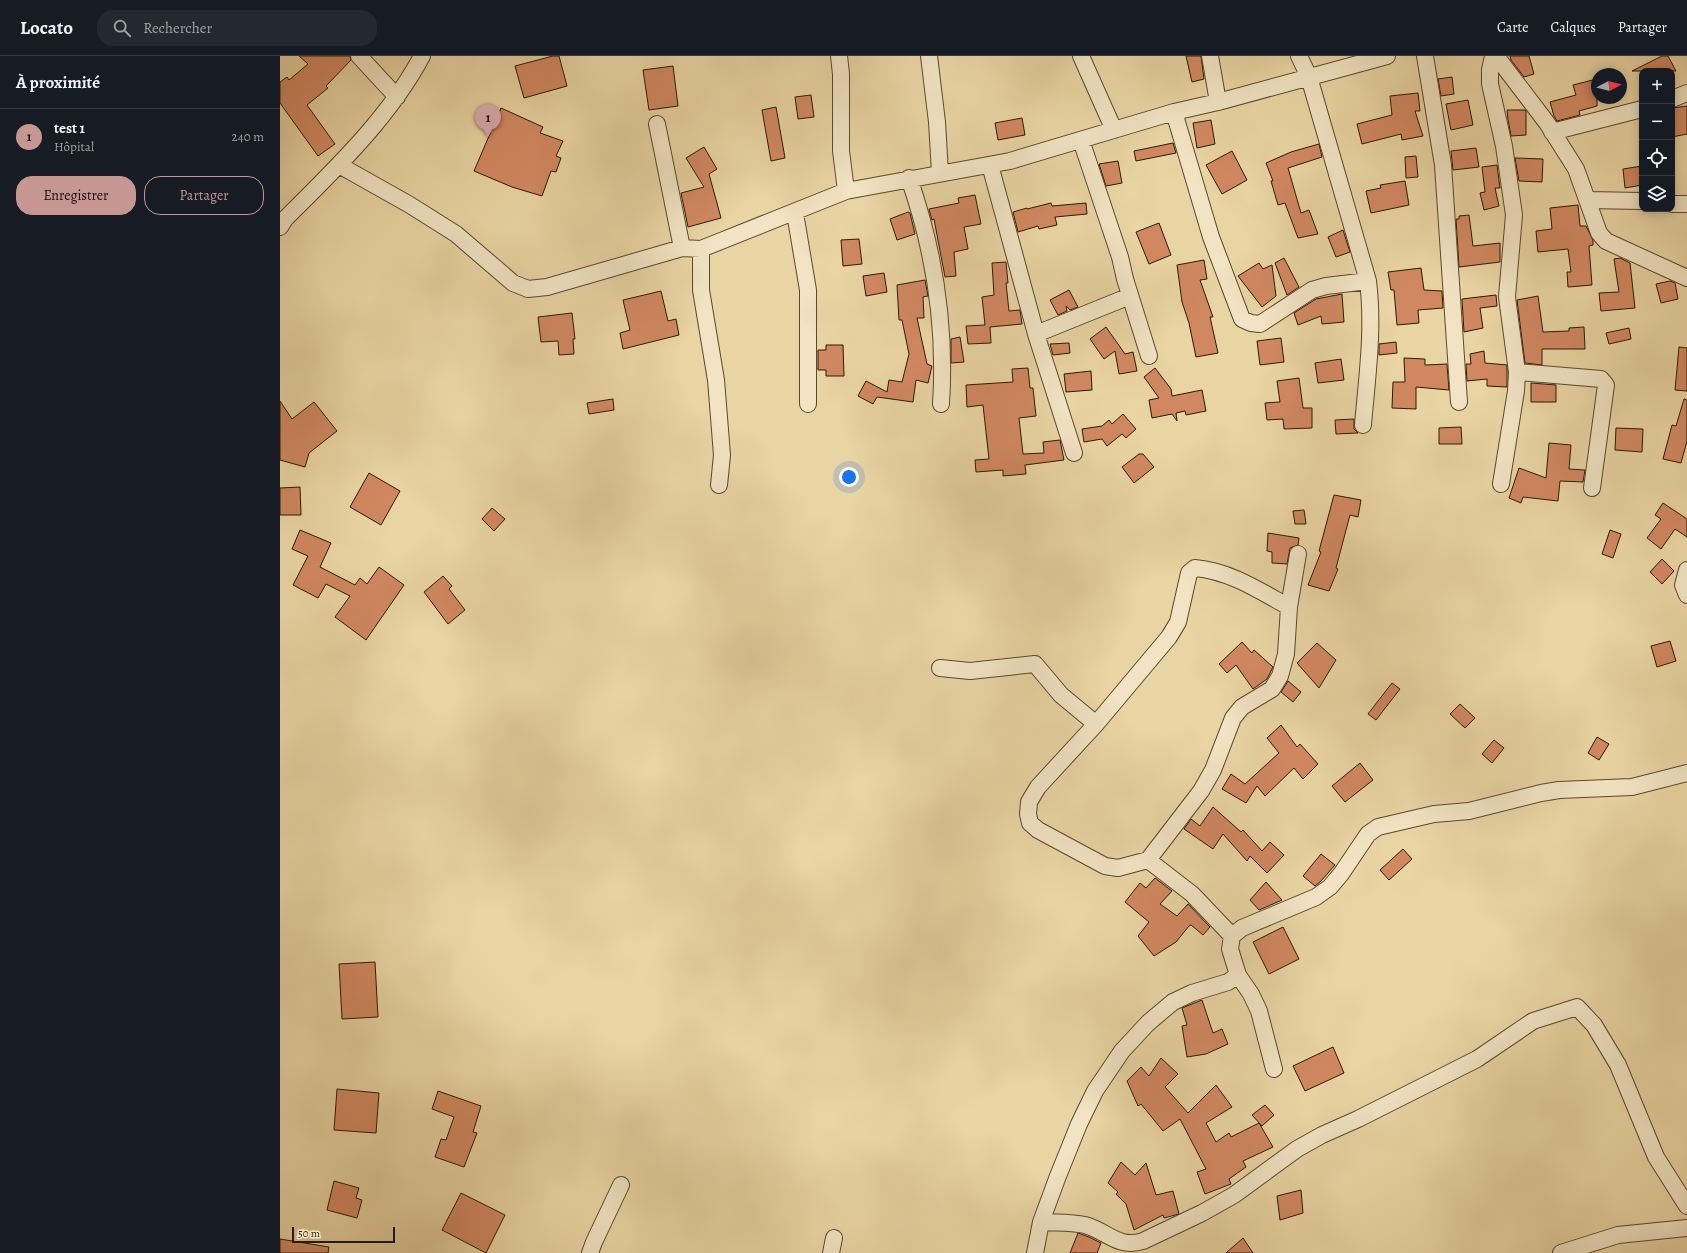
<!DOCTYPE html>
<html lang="fr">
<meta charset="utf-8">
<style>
:root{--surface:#171b24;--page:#242831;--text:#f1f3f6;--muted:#9ea1a6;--line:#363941;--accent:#c59692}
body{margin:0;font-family:Alegreya,serif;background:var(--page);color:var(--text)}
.controls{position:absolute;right:12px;top:12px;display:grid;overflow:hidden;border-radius:8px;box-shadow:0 2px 10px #0003}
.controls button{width:36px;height:36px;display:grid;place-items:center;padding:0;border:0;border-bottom:1px solid var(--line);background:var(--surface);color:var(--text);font:20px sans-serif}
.compass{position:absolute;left:1311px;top:12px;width:36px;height:36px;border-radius:50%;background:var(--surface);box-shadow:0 2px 10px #0003;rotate:83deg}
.scale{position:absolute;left:12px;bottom:10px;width:103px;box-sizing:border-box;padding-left:4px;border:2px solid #2a1903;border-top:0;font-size:11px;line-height:14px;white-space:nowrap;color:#2a1903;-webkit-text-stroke:3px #f1e3c3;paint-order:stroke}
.you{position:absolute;left:569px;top:421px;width:14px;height:14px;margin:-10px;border:3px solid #fff;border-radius:50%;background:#1a73e8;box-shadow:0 0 0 6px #1a73e833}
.badge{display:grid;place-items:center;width:26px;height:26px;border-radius:50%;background:var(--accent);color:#111;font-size:13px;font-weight:700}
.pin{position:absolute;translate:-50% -33px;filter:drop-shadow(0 1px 2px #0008)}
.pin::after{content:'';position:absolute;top:21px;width:14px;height:12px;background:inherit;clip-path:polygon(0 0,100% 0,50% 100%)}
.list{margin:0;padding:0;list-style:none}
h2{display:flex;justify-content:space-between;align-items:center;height:52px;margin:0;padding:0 16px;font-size:17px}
h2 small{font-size:13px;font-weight:400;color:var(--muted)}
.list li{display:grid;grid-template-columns:26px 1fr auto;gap:12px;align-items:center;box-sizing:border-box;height:56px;padding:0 16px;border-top:1px solid var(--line)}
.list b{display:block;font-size:15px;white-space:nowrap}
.list p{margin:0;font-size:13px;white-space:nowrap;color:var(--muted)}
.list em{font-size:13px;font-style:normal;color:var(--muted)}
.actions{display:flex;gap:8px;padding:12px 16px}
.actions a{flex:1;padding:9px 0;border:1px solid var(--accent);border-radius:16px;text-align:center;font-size:14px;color:var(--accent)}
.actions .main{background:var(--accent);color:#111}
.icon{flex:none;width:22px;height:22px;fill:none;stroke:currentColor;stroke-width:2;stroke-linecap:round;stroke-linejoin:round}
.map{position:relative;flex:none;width:1407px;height:1197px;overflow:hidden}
header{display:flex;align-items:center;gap:24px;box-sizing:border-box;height:56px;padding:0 20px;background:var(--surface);border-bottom:1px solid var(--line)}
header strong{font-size:19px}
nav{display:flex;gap:22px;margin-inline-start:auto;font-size:14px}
.search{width:280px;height:36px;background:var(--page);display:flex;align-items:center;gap:10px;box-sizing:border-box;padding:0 14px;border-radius:16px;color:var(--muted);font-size:15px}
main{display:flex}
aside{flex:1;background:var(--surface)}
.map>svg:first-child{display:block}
.building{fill:#d18861;stroke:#2a1903}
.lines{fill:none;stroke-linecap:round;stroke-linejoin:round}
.minor-casing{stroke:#5a482b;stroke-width:18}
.minor{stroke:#f1e3c3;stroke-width:16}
</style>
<header>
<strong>Locato</strong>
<div class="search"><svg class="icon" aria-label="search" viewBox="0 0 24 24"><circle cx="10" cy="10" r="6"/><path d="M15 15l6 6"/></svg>Rechercher</div>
<nav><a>Carte</a><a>Calques</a><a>Partager</a></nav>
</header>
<main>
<aside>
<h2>À proximité<small></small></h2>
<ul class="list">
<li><span class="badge">1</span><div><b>test 1</b><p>Hôpital</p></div><em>240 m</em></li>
</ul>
<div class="actions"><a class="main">Enregistrer</a><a>Partager</a></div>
</aside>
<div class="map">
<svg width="1407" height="1197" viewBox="0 0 1407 1197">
<rect width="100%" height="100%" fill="#e9d4a3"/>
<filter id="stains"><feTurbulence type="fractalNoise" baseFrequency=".005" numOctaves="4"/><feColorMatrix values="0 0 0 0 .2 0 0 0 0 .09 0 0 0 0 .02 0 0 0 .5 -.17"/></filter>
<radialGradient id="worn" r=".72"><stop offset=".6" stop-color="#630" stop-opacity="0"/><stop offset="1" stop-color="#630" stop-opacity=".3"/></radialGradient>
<path class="building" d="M19 0H70L71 4 46 30 48 32 27 49 55 88 38 100 0 47V26L7 21 9 24 28 8Z
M273 0H279L287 30 244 42 235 10Z
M906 0H921L924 23 912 26Z
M1230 0H1249L1254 18 1244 21 1231 4Z
M1382 0H1388L1396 15H1352Z
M393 10 398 50 369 54 363 14Z
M1172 21 1174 38 1161 40 1158 23Z
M1317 23V50L1299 55 1300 59 1277 65 1274 60 1270 46 1296 39 1293 29Z
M1138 37 1140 55H1135L1143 80 1122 84 1121 78 1082 88 1077 68 1112 59 1110 40Z
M531 39 534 61 518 63 515 41Z
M1188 44 1193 69 1171 74 1166 48Z
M1407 50V78L1392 81V52Z
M496 51 505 102 491 105 482 54Z
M221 52 263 71 260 77 283 85 276 100 281 102 276 116 271 115 262 140 232 131 194 115Z
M1227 54H1245L1246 55V79L1231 80 1228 63Z
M742 62 745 79 718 84 715 67Z
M931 64 935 88 917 92 913 67Z
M893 87 896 97 856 105 854 95Z
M1039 88 1042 101 1008 112 1021 157 1029 154 1038 178 1018 182 1005 147 998 149 991 125H993L986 107 1011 96Z
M424 91 437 113 429 118 441 162 408 171 401 137 424 131 406 102Z
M1196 92 1199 111 1173 114 1171 95Z
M952 95 967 124 942 138 926 109Z
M1136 100 1138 121 1126 122 1125 101Z
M1235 102 1263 103 1262 126 1239 125Z
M838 105 842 127 826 130 819 108Z
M1217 109 1220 132H1215L1219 150 1204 154 1200 137 1205 136 1202 111Z
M1362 110V129L1345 132 1343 113Z
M1125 125 1129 149 1091 157 1086 135 1101 132 1100 129Z
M695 139 701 168 684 171 688 193 674 196 676 220 665 221 654 163 652 164 649 153 679 147 678 142Z
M771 147 772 150 806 147 807 158 775 161 777 169 759 173 758 170 738 176 733 156 747 152V153Z
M1298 149 1300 170H1306L1313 184V189L1309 190 1312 229 1288 231 1287 216H1291L1288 193 1258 196 1256 175 1272 173 1270 152Z
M628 156 630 157 635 178 617 184 610 163Z
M1189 159 1193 190 1220 187V206L1179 211 1176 163H1179V160Z
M879 167 891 199 869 208 856 176Z
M1063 174 1070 196 1056 201 1048 181Z
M579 183 582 208 563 210 561 184Z
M1004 202 1019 231 1007 239 995 207Z
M1340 202 1350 207 1355 252 1321 255 1319 237 1339 236 1334 203Z
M924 204 927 223 920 224 933 261H930L938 297 916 301 909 267 902 246 897 209Z
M726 206 728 227H726L729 255 740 254 742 268 710 271 711 287 688 288 686 270 705 269 702 241 714 239 712 207Z
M979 207 983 213 992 209 996 240 982 251 958 220Z
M1141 212 1144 234 1162 235 1163 252 1138 254 1139 267 1117 269 1114 234H1111L1108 216Z
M604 217 607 236 586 240 583 220Z
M645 224 648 240 643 241 644 262H637L647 308 652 310 648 327 636 324 633 346 597 341 593 348 578 340 586 325 607 336 609 324 622 326 629 298 622 264H619L617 229Z
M1390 225 1395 227 1398 243 1381 247 1376 228Z
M789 234 798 251 790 254 786 250 787 255 778 259 770 244Z
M381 235 388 265 396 263 399 279 343 293 340 277 350 274 343 244Z
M1062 238 1064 266 1042 268 1041 260 1018 269 1014 257 1036 243Z
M1216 239 1217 250 1200 252 1203 272 1184 276 1182 243Z
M1258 240 1263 276 1289 275V272L1304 271 1305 293H1262V309L1245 307 1237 244Z
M292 257 295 283H293L294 298 279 299 278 285 261 286 258 261Z
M826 271 845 298 853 296 857 315 839 318 835 295 824 303 810 283Z
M1349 272 1351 283 1329 288 1326 277Z
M680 281 684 306 671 307V283Z
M1001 282 1004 306 980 309 977 285Z
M1116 286 1117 297 1099 299V288Z
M789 287 790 297 773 299 770 288Z
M546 289H563L564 320H546V314H538V294H546Z
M1399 291 1407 292V335L1395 334Z
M1204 295 1205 307 1227 309V331L1207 330V323L1187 325 1186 308H1191L1190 298Z
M1124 302 1145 303V309L1167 308 1169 334 1136 331V353L1112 352 1113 326H1125Z
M1061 303 1064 324 1038 327 1035 307Z
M748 312 750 332H753L756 360 739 362 743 398 764 397 763 386 780 384 784 404 745 409 746 418 723 420V414L696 416 695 404 709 403 703 349 687 351 686 329 733 326 732 313Z
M875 312 891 333 892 340 922 334 926 355 906 359 905 355 896 357 897 365 892 358 872 362 869 344 879 342 864 321Z
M811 315 812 334 786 336 784 318Z
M1019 322 1023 352H1032V372L1004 373 1003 363 987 364 985 347 1000 346 997 325Z
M1251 327 1276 329V346H1251Z
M333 343 334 354 309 358 307 347Z
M1404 343 1407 344V385L1401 407 1383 403 1392 369 1396 370Z
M0 345 12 363 34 346 57 375 29 397 25 411 0 404Z
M843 358 856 373 846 382 842 378 827 390 822 383 804 386 802 373 822 370 829 364 832 368Z
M1074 363V373L1078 377 1056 378 1055 364Z
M1181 371 1182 388H1159V372Z
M1336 372 1363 373 1362 396 1335 394Z
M1269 387 1291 389 1289 413 1305 414 1303 426 1280 425 1278 445 1243 441 1241 447 1229 442 1239 412 1266 422Z
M859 398H863L874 411 854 427 842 411Z
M89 417 120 435 101 469 70 451Z
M20 431 21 459H0V432Z
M1054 439 1081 444 1078 461 1070 459 1056 512 1058 513 1049 535 1028 529 1041 496 1039 495Z
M1383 447 1407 463V481L1395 473 1381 493 1367 482 1381 463 1375 459Z
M212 452 225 463 214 475 202 463Z
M1024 454 1026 468H1015L1013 455Z
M20 474 51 487 40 511 75 529 80 522 87 528 99 511 124 529 86 584 55 561 70 540 46 528 38 542 13 529 28 500 12 493Z
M1330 474 1341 478 1333 502 1322 498Z
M988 477 1019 482 1018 489 1010 492 1007 508 992 507V496L987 495Z
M1382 503 1394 515 1382 528 1370 516Z
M163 520 172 530 169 533 185 554 168 568 144 536Z
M1390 585 1396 605 1377 611 1371 590Z
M962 586 972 597 974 594 993 611 987 623 973 633 956 609 947 617 939 608Z
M1037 587 1056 604 1039 632 1017 607Z
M1008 625 1021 636 1013 646 1001 636Z
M1112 627 1120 633 1096 664 1088 658Z
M1180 648 1195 662 1185 672 1170 658Z
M1001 669 1017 691 1020 688 1038 708 1023 723 1014 712 985 740 977 730 966 747 942 733 951 718 965 728 999 697 987 682Z
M1317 681 1329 688 1319 704 1308 697Z
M1214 684 1224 692 1212 707 1202 698Z
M1080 707 1093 724 1065 746 1052 730Z
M933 751 961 776 963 774 982 795 990 786 1004 799 987 817 970 800 967 805 943 778 933 793 904 773 911 763 920 770Z
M1123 793 1132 803 1109 824 1100 814Z
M1041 798 1055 809 1041 825 1035 830 1023 820Z
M875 822 892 835 880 848 897 860 908 848 930 871 923 879 911 869 909 870 896 886 874 900 858 880 869 866 845 846 860 827 866 832Z
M986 826 1002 844 979 854 970 844Z
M1003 871 1019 903 989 918 973 886Z
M95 906 98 961 62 963 59 908Z
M922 944 933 977 942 973 948 988 926 998 907 1001 902 970 907 969 902 952Z
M1053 991 1064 1017 1025 1035 1013 1010Z
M881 1002 898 1018 885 1031 908 1057 936 1029 952 1051 926 1067 936 1086 949 1077 951 1081 979 1067 993 1091 963 1105 966 1111 949 1123 951 1128 925 1138 917 1116 926 1113 900 1063 883 1075 861 1048 858 1050 847 1025 861 1011 869 1020Z
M57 1033 99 1037 96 1077 54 1074Z
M158 1035 201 1050 193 1076 197 1077 184 1111 155 1101 161 1083 166 1084 174 1061 152 1053Z
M985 1049 994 1059 982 1070 972 1059Z
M841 1106 855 1119 866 1107 876 1139 893 1135 899 1158 884 1162 883 1159 854 1174 846 1148 836 1138 838 1136 828 1127Z
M54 1125 79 1132 76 1142 82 1144 77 1162 47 1154Z
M1021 1134 1023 1157 1000 1164 997 1140Z
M181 1137 225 1159 206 1197 162 1174Z
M798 1177 809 1181 821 1187 817 1197H790Z
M963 1182 973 1197H946Z
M0 1183 49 1191 48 1197H0Z"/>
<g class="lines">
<g class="minor-casing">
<path id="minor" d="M79 0 117 41
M559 0 561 18V95L566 135
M649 0 657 66 660 117
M801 0 834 74
M930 0 938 46
M1019 0 1029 21 1088 225C1094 274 1087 321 1083 369
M1145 0 1163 109 1179 346
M1213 0 1210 14V28L1224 90 1234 159 1227 241 1237 316 1236 335 1221 428
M1216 0 1267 67 1296 113 1319 177 1326 185 1407 222
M1392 43 1407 37
M894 56 931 181 962 263 971 267 980 268 1032 234 1046 230 1088 225
M377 68 402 192
M1272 76 1362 53
M801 84 840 201 845 223 869 300
M59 109 130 149 176 178 233 227 248 233 267 231 402 192 421 193 566 135 730 105 894 56 938 46 1107 0
M710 109 756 278 794 397
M629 122C654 194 666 272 661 348
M1307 144 1362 145
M1392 148H1407
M515 157 528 234V348
M0 171 5 163C54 114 109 62 142 0
M421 193V234L436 324 442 399 439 429
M756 278 850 240
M1237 316 1321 323 1326 329 1312 432
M1407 514 1403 529 1407 539
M1009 551C980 535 950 515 915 512L909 517 898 566 889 581 816 668 758 731 749 746 748 758 750 767 758 774 825 810 838 812 868 804 921 735 933 714 953 662 962 651 992 633 1000 620 1006 598 1009 551 1018 498
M660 612 690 615 755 608 781 639 816 668
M868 804 912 838 952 880
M994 1013 979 955 971 938 958 919 950 893 952 880 962 872 1036 841 1050 831 1061 818 1088 778 1098 771 1154 758 1189 755 1261 737 1279 734 1352 731 1407 717
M761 1166C775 1167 790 1166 805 1169 827 1175 838 1193 863 1185L922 1157 954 1139 1017 1093 1042 1079 1078 1063 1197 1003 1253 965 1297 951 1314 969 1338 1009 1376 1101 1407 1150
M310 1197 314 1186 341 1129
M551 1197 554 1182
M755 1197 761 1166 778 1120 799 1068 815 1035 842 995 868 967 893 946 912 937 948 926 958 919
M1281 1197 1338 1179 1407 1172"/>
</g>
<use href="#minor" class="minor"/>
</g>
<rect width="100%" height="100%" filter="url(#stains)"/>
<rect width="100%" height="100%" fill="url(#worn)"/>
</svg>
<div class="controls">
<button>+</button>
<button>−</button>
<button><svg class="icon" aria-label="locate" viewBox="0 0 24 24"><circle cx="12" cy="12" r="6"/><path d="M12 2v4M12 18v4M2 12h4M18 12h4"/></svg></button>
<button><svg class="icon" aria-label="layers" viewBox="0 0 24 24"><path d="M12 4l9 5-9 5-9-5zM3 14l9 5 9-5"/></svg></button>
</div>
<svg class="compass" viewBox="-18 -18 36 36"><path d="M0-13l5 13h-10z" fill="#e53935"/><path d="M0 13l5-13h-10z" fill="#9ea1a6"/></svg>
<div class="scale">50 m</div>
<div class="you"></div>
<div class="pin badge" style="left:208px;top:81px">1</div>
</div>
</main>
